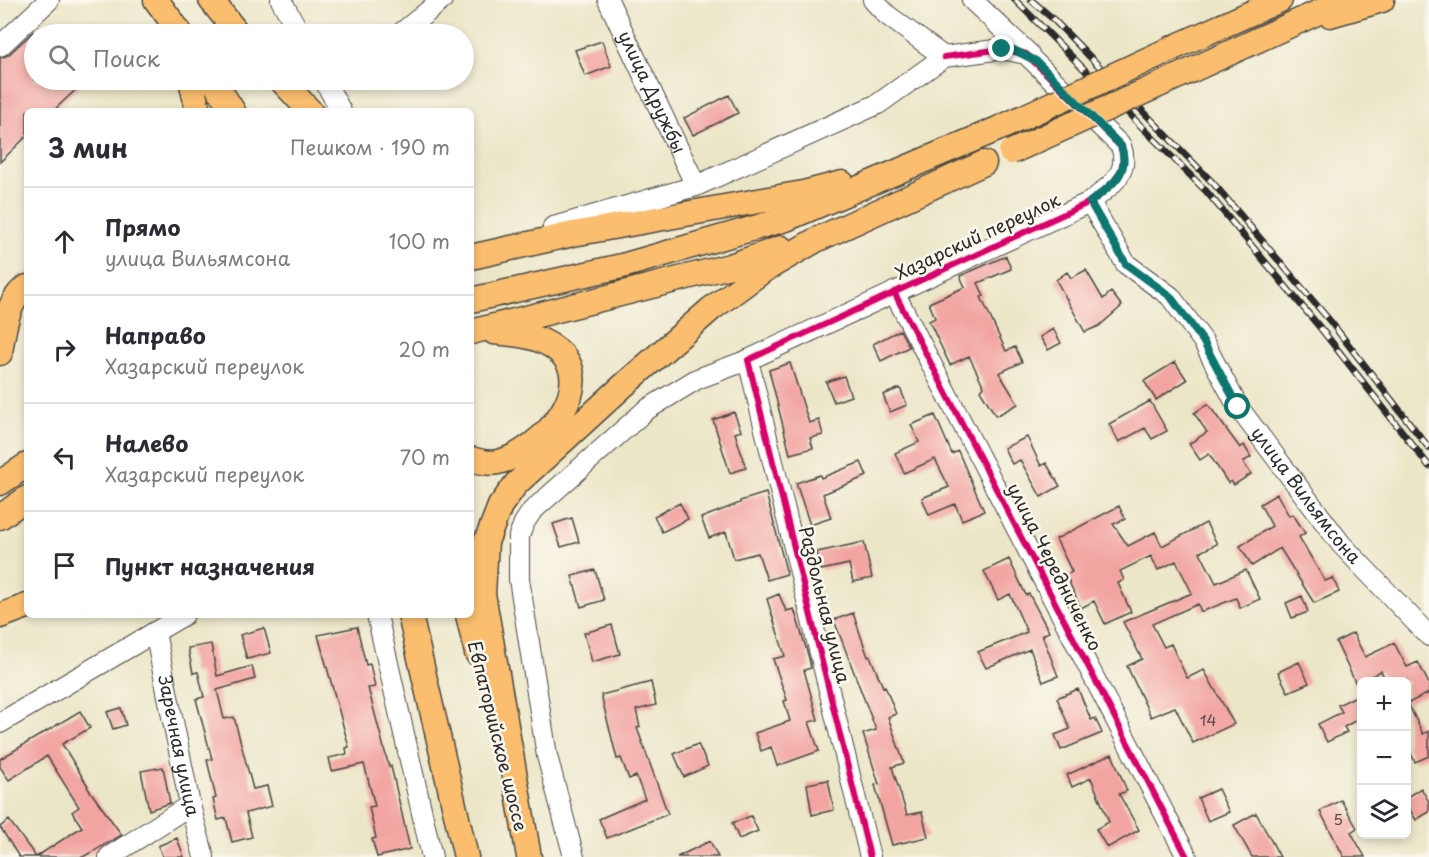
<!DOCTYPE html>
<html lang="ru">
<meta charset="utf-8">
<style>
:root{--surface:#fff;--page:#f7f7f7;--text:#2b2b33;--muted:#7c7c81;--line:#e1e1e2}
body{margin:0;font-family:"Playpen Sans",sans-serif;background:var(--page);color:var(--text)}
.controls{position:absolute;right:18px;bottom:18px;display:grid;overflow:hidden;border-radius:9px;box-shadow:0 3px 9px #0003}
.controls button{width:54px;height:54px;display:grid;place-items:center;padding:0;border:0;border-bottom:2px solid var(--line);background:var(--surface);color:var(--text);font:30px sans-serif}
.stop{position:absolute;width:18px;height:18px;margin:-14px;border:4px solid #0f766e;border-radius:50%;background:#fff}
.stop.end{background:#0f766e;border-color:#fff;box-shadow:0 2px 6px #0008}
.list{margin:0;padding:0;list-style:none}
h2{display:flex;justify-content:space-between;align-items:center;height:78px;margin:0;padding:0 24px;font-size:26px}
h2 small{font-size:20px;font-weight:400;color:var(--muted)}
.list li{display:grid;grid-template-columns:39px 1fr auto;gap:18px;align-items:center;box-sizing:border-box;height:108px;padding:0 24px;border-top:2px solid var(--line)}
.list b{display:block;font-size:22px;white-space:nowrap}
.list p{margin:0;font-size:20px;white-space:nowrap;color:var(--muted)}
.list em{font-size:20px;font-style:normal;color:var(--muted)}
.icon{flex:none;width:33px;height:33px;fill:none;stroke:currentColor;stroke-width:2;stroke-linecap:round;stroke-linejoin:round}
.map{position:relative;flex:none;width:1429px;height:857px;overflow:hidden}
.search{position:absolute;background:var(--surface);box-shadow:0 3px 9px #0003;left:24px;top:24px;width:450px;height:66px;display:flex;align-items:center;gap:15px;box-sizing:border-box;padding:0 21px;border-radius:33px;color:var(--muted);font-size:22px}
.panel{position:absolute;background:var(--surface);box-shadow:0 3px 9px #0003;left:24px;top:108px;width:450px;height:510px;border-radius:9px}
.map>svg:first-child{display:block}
.building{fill:#f2a4a0}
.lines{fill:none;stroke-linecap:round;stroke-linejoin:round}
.minor-casing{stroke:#484743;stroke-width:22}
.major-casing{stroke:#484743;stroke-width:27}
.minor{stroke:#fff;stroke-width:20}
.major{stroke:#fabe6e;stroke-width:24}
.rail-casing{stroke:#2b2b2b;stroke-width:7}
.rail{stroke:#fbf7ec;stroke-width:4.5;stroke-dasharray:14;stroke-linecap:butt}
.major-bridge-casing{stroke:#484743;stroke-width:27;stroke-linecap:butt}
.major-bridge{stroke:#fabe6e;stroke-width:24}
.cycleway-casing{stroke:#fbf7ec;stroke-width:10}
.cycleway{stroke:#d6006c;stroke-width:6}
.route{stroke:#0f766e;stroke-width:8}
.labels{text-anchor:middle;stroke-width:5;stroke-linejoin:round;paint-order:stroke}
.number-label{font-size:15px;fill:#5d4948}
.street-label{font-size:18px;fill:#2b2b2b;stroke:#fbf7ec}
</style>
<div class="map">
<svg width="1429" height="857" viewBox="0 0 1429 857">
<rect width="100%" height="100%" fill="#fbf7ec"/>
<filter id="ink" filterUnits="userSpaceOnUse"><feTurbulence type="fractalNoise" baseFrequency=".0167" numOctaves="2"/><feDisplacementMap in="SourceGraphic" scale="12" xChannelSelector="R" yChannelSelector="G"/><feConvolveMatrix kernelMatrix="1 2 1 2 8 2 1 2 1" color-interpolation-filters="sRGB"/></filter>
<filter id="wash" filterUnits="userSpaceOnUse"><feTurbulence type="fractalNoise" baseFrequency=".008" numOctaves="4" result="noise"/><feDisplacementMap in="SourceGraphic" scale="24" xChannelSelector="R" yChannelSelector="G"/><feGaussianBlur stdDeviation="1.35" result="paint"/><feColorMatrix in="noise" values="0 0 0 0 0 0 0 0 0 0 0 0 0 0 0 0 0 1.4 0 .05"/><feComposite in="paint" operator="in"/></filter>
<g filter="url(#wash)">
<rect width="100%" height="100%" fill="#ece6c8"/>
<g id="blocks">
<path class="building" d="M33 32 34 80H86L53 111H27V136L0 162V58L8 55Z
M602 41 611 66 585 76 575 50Z
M729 95 738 113 693 135 684 118Z
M1006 256 1011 269 978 283 984 296 981 297 1006 351 1015 347 1022 362 999 373 1018 404 996 416 980 390 984 387 969 356 950 365 929 321 935 318 929 303 965 287 960 276Z
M1086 270 1103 299 1111 292 1122 306 1099 326 1085 332 1056 280 1067 272 1071 278Z
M1053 329 1061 343 1048 350 1040 337Z
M900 330 909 347 881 361 873 344Z
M1175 362 1187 380 1156 400 1144 381Z
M790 363 809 423 819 420 823 435 810 438 813 448 790 454 769 370Z
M844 376 851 396 834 402 826 382Z
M900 388 907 405 890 412 883 395Z
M1150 401 1167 431 1152 439 1145 428 1119 442 1109 424Z
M1208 404 1240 448 1244 445 1251 457 1243 462 1251 474 1234 485 1231 481 1228 483 1209 454 1200 460 1189 444 1207 432 1194 413Z
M734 412 741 431 735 433 746 468 730 473 713 420Z
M935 415 952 454 958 451 984 511 962 520 955 504 929 515 922 498 949 487 935 459 904 473 895 453 919 442 911 425Z
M1027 437 1041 466 1046 463 1060 486 1041 497 1020 460 1012 464 1004 448Z
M861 462 867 476 823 494 831 518 810 525 796 483 820 475 821 478Z
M766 493 787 574 767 580 758 553 734 559 726 532 709 538 701 518 740 503V501Z
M1277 494 1289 516 1293 514 1305 533 1299 537 1325 581 1333 578 1339 592 1314 603 1280 548 1252 566 1240 546 1272 526 1260 504Z
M680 503 688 519 662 532 654 516Z
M1119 506 1125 519 1113 524 1128 546 1155 532 1162 546 1206 523 1217 544 1200 552 1216 583 1246 570 1260 599 1240 608 1236 598 1201 612 1198 604 1152 624 1164 647 1171 644 1187 678 1204 670 1234 724 1193 743 1175 707 1151 717 1127 666 1142 659 1123 622 1192 593 1176 561 1158 570 1151 556 1120 571 1124 580 1118 583 1131 612 1105 624 1094 601 1081 608 1066 575 1072 572 1056 539Z
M572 518 579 542 561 547 553 524Z
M864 542 872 578 853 582 849 564 821 570 817 552Z
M1009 559 1026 595 1029 594 1049 632 1042 635 1058 676 1043 682 1030 649 986 668 978 652 1027 632 1010 594 998 600 984 571Z
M595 570 604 600 581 607 572 576Z
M779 594 786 611 794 609 809 658 811 668 804 670 818 720 809 722 819 751 777 766 771 747 761 751 755 733 790 721 784 701 787 700 773 659 785 656 767 599Z
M1302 596 1308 612 1292 618 1286 603Z
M853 613 868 657 870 656 883 687 885 686 896 714 888 717 904 763 892 767 907 815 922 812 928 837 892 845 875 785 879 784 863 734 876 730 834 620Z
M612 625 620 654 592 662 584 633Z
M357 627 366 665 370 664 375 687 368 688 389 767 391 766 410 849 377 857 372 839 376 838 369 807 375 806 364 764 332 771 329 758 347 754 346 748 349 747 318 635Z
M264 628 271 653 247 659 240 635Z
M1353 633 1365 657 1394 643 1407 667 1418 662 1429 684V693L1408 703 1423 734 1429 731V756L1415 762 1407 745V681H1376L1384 677 1381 671 1356 684 1336 642Z
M211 644 217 676 252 666 255 679 217 690 224 719 234 717 253 789 267 786 272 806 246 813 252 837 232 842 226 818 218 820 213 799 216 798 207 760 212 759 196 699 204 697 198 672 193 673 188 648Z
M1299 662 1309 683 1288 692 1278 672Z
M651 682 656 705 636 710 640 727 637 728 668 814 607 838 599 819 645 799 636 776 629 779 621 758 617 759 601 695Z
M1078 689 1091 720 1095 718 1102 733 1061 750 1055 735 1070 729 1057 698Z
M1362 693V717L1344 727 1347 732 1327 742 1318 724 1342 712 1338 705Z
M121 708 126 725 113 729 107 712Z
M80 711 90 728 62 744 88 786 87 787 122 835 83 857H19L0 827 9 820 36 857 82 827 72 812 79 807 47 756 9 780 0 767V759Z
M698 744 708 766 684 777 674 754Z
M1112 754 1127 791 1119 794 1139 830 1107 848 1096 829 1109 822 1091 778 1072 787 1067 775Z
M163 767 170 803 149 810 141 771Z
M828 780 834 810 812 815 807 784Z
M1421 788 1429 802V812L1416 820 1407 805V797Z
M1218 789 1229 812 1208 821 1198 798Z
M1341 800 1357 828 1351 832 1365 857H1344L1320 811Z
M1256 813 1280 857H1252L1234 825Z
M751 816 758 831 739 839 732 823Z
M177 838 184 857H163L158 846Z
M710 841 718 857H677Z"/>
</g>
</g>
<g filter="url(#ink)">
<use href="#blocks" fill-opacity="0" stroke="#484743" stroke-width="1.5"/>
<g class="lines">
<g class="minor-casing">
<g id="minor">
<path d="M281 0 300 34"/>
<path id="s1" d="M608 0 696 186"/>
<path d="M873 0 887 15 944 57"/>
<path d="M972 0 1029 54"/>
<path d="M400 34 442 0"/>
<path d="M0 46 49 0"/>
<path d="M324 80 341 111"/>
<path id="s2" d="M1090 202 1126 264 1170 296 1203 341 1238 407 1341 544 1429 636"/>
<path d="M553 227 696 186 878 104 944 57"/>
<path d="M894 292 1187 857"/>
<path d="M748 360 870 857"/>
<path d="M377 615 432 857"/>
<path id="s3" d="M155 632 190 805 204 857"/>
<path d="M0 723 184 615"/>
<path d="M109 857 190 805"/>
<path d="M574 857 547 756 519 579V536L524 523 532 511 646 410 697 379 748 360 1090 202C1109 187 1131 174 1121 146L1026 54 1002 49 944 57"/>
</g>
</g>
<g class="major-casing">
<path id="major" d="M156 0 181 34
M211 0 238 34
M1330 15 1382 0
M1177 46 1280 0
M1192 70 1345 0
M191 80 198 111
M213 80 233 111
M281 80 310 111
M471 257 573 234 803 193 842 183
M471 300 622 266 786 219 1000 128
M471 332 730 266 781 248
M0 353C3 333 7 299 27 287
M471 459C480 462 489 464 498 462 542 452 609 377 548 344 532 335 512 334 494 332
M0 483 27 465
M0 517 27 498
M410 615 466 857
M468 615 477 653
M0 616 27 606
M529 857 483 594 486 542 500 506 516 484 624 385 711 309 764 270 816 240 984 163"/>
</g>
<use href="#minor" class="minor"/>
<use href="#major" class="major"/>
<g class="rail-casing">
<path id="rail" d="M1015 0 1206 191 1322 330 1429 466
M1031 0 1052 18 1214 184 1330 321 1429 448"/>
</g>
<use href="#rail" class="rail"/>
<g class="major-bridge-casing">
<path id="major-bridge" d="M1000 128 1177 46
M1011 152 1192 70"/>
</g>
<use href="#major-bridge" class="major-bridge"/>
<g class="cycleway-casing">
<path id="cycleway" d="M894 292 1187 857
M870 857 748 360 1090 202C1109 187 1131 174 1121 146L1026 54 1002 49 944 57"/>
</g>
<use href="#cycleway" class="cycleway"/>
</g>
</g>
<g class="lines" filter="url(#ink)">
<path class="route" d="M1002 49 1014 50 1036 61 1121 146C1131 174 1110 187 1090 202L1126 264 1170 296 1203 341 1238 407"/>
</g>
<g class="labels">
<g class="number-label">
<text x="1208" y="726">14</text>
<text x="1338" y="825">5</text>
</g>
<g class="street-label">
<text dy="6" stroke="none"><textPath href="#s1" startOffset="102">улица Дружбы</textPath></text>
<text transform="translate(978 237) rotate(-25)" y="6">Хазарский переулок</text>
<text dy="6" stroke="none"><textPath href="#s2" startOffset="368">улица Вильямсона</textPath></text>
<text transform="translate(1054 567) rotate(63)" y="6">улица Чередниченко</text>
<text transform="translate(824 605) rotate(76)" y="6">Раздольная улица</text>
<text transform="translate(497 736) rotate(76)" y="6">Евпаторийское шоссе</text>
<text dy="6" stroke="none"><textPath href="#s3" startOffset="116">Заречная улица</textPath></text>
</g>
</g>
</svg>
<div class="controls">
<button>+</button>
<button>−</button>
<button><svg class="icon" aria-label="layers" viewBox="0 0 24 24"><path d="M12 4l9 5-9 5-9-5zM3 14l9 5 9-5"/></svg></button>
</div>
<div class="stop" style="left:1238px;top:407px"></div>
<div class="stop end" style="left:1002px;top:49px"></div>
<div class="search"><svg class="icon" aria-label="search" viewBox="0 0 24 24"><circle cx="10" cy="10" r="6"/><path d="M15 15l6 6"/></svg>Поиск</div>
<section class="panel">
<h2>3 мин<small>Пешком · 190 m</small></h2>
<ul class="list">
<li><svg class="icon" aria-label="ahead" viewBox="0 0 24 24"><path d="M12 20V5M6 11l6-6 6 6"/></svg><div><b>Прямо</b><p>улица Вильямсона</p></div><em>100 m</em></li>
<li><svg class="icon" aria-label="right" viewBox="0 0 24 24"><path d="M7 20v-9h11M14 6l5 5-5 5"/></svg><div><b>Направо</b><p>Хазарский переулок</p></div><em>20 m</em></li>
<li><svg class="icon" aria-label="left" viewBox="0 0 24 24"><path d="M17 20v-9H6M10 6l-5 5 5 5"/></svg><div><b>Налево</b><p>Хазарский переулок</p></div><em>70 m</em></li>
<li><svg class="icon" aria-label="arrive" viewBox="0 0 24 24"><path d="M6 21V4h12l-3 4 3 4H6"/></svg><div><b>Пункт назначения</b></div></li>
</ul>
</section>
</div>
